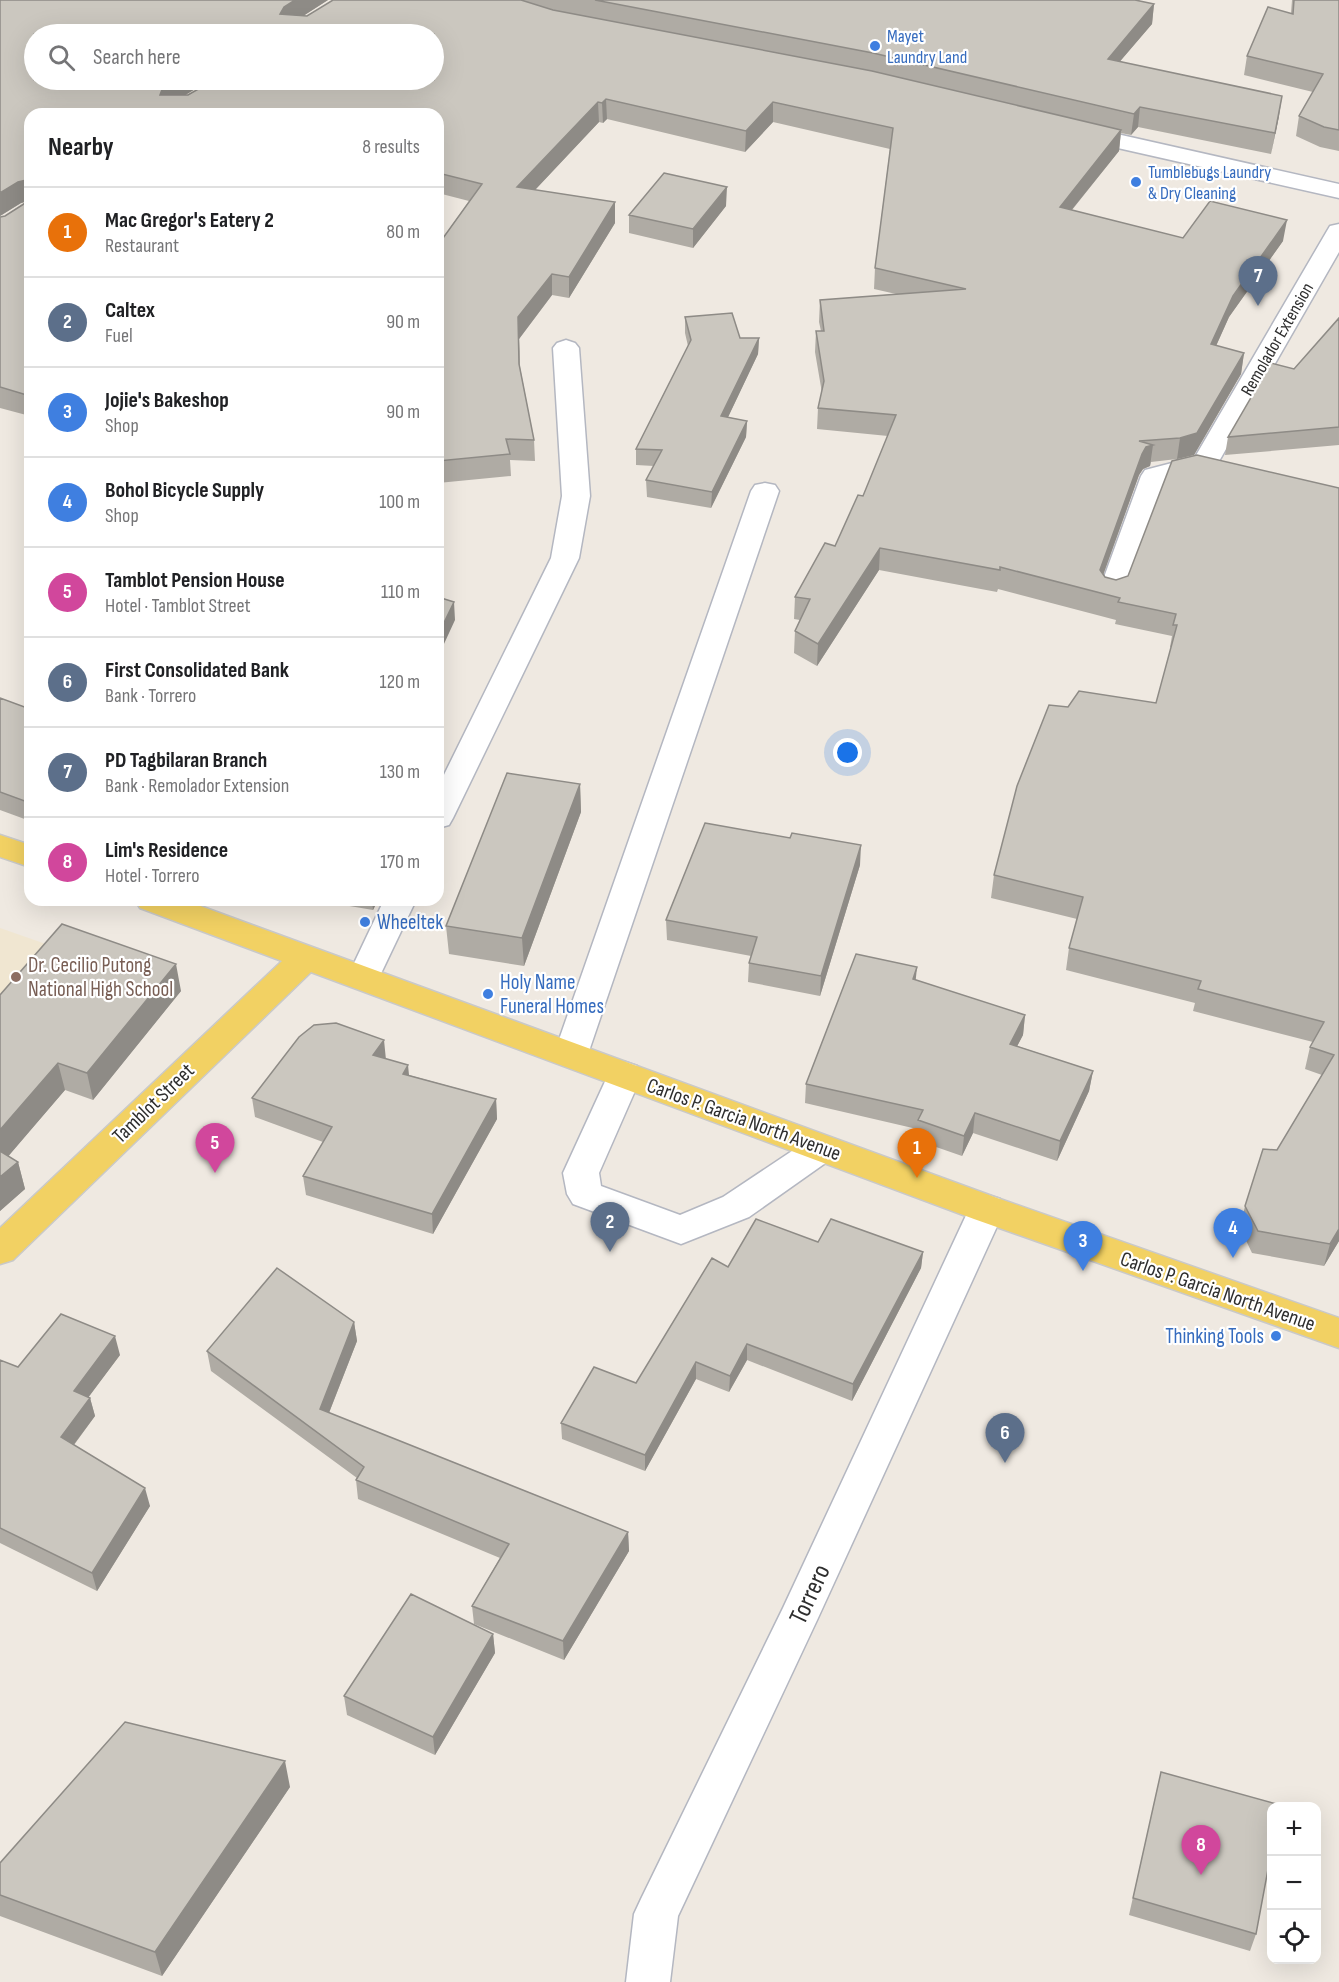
<!DOCTYPE html>
<meta charset="utf-8">
<style>
:root{--surface:#fff;--page:#f2f2f2;--text:#202124;--muted:#757577;--line:#e0e0e0;--accent:#7c3aed}
body{margin:0;font-family:"Sofia Sans Condensed",sans-serif;background:var(--page);color:var(--text)}
.controls{position:absolute;right:18px;bottom:18px;display:grid;overflow:hidden;border-radius:12px;box-shadow:0 6px 24px #0002}
.controls button{width:54px;height:54px;display:grid;place-items:center;padding:0;border:0;border-bottom:2px solid var(--line);background:var(--surface);color:var(--text);font:30px sans-serif}
.you{position:absolute;left:848px;top:753px;width:21px;height:21px;margin:-15px;border:4px solid #fff;border-radius:50%;background:#1a73e8;box-shadow:0 0 0 9px #1a73e833}
.badge{display:grid;place-items:center;width:39px;height:39px;border-radius:50%;background:var(--accent);color:#fff;font-size:20px;font-weight:700}
.pin{position:absolute;translate:-50% -50px;filter:drop-shadow(0 2px 3px #0008)}
.pin::after{content:'';position:absolute;top:32px;width:21px;height:18px;background:inherit;clip-path:polygon(0 0,100% 0,50% 100%)}
.list{margin:0;padding:0;list-style:none}
h2{display:flex;justify-content:space-between;align-items:center;height:78px;margin:0;padding:0 24px;font-size:26px}
h2 small{font-size:20px;font-weight:400;color:var(--muted)}
.list li{display:grid;grid-template-columns:39px 1fr auto;gap:18px;align-items:center;box-sizing:border-box;height:90px;padding:0 24px;border-top:2px solid var(--line)}
.list b{display:block;font-size:22px;white-space:nowrap}
.list p{margin:0;font-size:20px;white-space:nowrap;color:var(--muted)}
.list em{font-size:20px;font-style:normal;color:var(--muted)}
.icon{flex:none;width:33px;height:33px;fill:none;stroke:currentColor;stroke-width:2;stroke-linecap:round;stroke-linejoin:round}
.map{position:relative;flex:none;width:1339px;height:1982px;overflow:hidden}
.search{position:absolute;background:var(--surface);box-shadow:0 6px 24px #0002;left:24px;top:24px;width:420px;height:66px;display:flex;align-items:center;gap:15px;box-sizing:border-box;padding:0 21px;border-radius:33px;color:var(--muted);font-size:22px}
.panel{position:absolute;background:var(--surface);box-shadow:0 6px 24px #0002;left:24px;top:108px;width:420px;height:798px;border-radius:18px}
.map>svg:first-child{display:block}
.education{fill:#f0e6d1}
.lines{fill:none;stroke-linecap:round;stroke-linejoin:round}
.minor-casing{stroke:#b4b7c1;stroke-width:3}
.major-casing{stroke:#c9c9c9;stroke-width:3}
.minor{fill:#fff;fill-rule:evenodd}
.major{fill:#f2d163;fill-rule:evenodd}
.wall{fill:#afaba4;fill-rule:evenodd}
.shaded-wall{fill:#8e8b86}
.building{fill:#cbc7bf;stroke:#8e8b86;stroke-width:1.5;fill-rule:evenodd}
.shop-dot{fill:#3f7fe0;stroke:#fff;stroke-width:2}
.education-dot{fill:#8d6e63;stroke:#fff;stroke-width:2}
.labels{text-anchor:middle;stroke-width:4.5;stroke-linejoin:round;paint-order:stroke}
.far-shop-label{font-size:18px;fill:#366cbe;stroke:#fff;text-anchor:start}
.far-street-label{font-size:18px;fill:#2e2e2e;stroke:#fff}
.shop-label{font-size:21px;fill:#366cbe;stroke:#fff;text-anchor:start}
.education-label{font-size:21px;fill:#785e54;stroke:#fff;text-anchor:start}
.street-label{font-size:21px;fill:#2e2e2e;stroke:#fff}
.near-street-label{font-size:26px;fill:#2e2e2e;stroke:#fff}
</style>
<div class="map">
<svg width="1339" height="1982" viewBox="0 0 1339 1982">
<rect width="100%" height="100%" fill="#efe9e1"/>
<path class="education" d="M0 928 63 950 0 1003Z"/>
<g class="lines">
<g class="minor-casing">
<path id="minor" d="M1077 125 1339 184V198L1069 137 1065 132 1069 127Z
M1339 224V252L1218 463 1215 469 1167 481 1127 591 1123 597 1113 600 1103 597 1099 591 1141 476 1145 470 1195 457 1327 231 1330 226Z
M566 340 575 343 579 348 590 496 579 558 453 818 449 825 438 828V787L551 558 562 496 553 348 557 343Z
M765 483 775 485 779 491 588 1054 583 1063 571 1066 559 1063 554 1054 751 491 755 485Z
M384 900H416L375 986 363 990 351 986 347 978Z
M625 1062 637 1066 642 1075 599 1173 601 1186 680 1215 723 1197 810 1139 822 1135 834 1139 839 1148 834 1157 749 1217 681 1244 573 1204 567 1194 563 1173 608 1075 613 1066Z
M987 1195 1000 1199 1005 1209 818 1618 678 1916 670 1982H626L634 1914 641 1899 783 1608 969 1209 974 1199Z"/>
</g>
<g class="major-casing">
<path id="major" d="M0 835 30 845V867L0 857Z
M135 900H184L1000 1199 1339 1318V1348L974 1219 311 972 13 1260 0 1264V1228L282 961 140 908Z"/>
</g>
<use href="#minor" class="minor"/>
<use href="#major" class="major"/>
</g>
<path class="wall" d="M0 0H328L303 16H307L333 0H1140L1139 1 1154 4 1152 24 1120 61 1279 116 1271 154 1138 127 1131 135 1121 133 1119 151 1072 210 1183 238 1283 241 1229 317 1216 346 1244 353 1241 374 1194 455 1177 459 1151 462 1150 466 1143 469 1139 475 1103 575 1105 577 1116 580 1128 576 1339 488V1241L1324 1266 1252 1253 1240 1228 1245 1206 1322 1075 1305 1069 1310 1047 1313 1042 1193 1011 1195 1003 1066 970 1069 948 1077 919 991 898 994 875 1068 707 1156 703 1171 647H1170L1172 636 1115 624 1116 620 998 589 997 592 879 570 817 666 794 653 795 631 800 620 794 619 795 597 835 546 863 496 888 436 817 429 818 408 822 393 815 352 816 331H821L819 322 820 300 896 294 874 289 875 268 890 149 773 122 745 152 607 119 603 123 599 122 535 190 615 223 569 298 552 295 519 339 520 367 534 440 535 461 510 460 511 476 438 483V245L469 201 438 193V114H30V416L0 408V217L5 216 27 201 21 203 0 216ZM34 34 434 80 188 95H184L210 80H34Z
M1292 0H1339V151L1320 147 1296 136 1299 116 1313 92 1244 75 1247 56 1291 13Z
M726 206 693 248 629 233V215Z
M685 317 740 338H759L758 354 728 417 747 421 746 437 711 508 647 497 646 480 654 466 636 465V449L688 346 685 333Z
M1339 318V445L1225 455 1228 437 1294 369Z
M0 698 30 709V821L0 810Z
M580 784 581 812 524 966 449 954 446 926Z
M860 865 820 996 748 982 749 963 751 956 667 940 666 920Z
M314 900H378L373 910Z
M916 980 1025 1015 1023 1035 1017 1046 1093 1071 1089 1091 1057 1161 973 1133 962 1156 916 1140 917 1129 805 1103 806 1084Z
M181 991 93 1100 65 1090 8 1156 18 1162 25 1189 0 1211V995Z
M386 1059 409 1075 496 1099 497 1119 433 1234 306 1195 303 1176 323 1142 255 1117 252 1098Z
M818 1242 923 1252 921 1268 852 1401 747 1360 729 1392 696 1379 645 1471 562 1439 561 1423 636 1383 728 1267Z
M354 1322 357 1341 329 1413 628 1532 629 1551 564 1660 474 1624 472 1606 500 1558 358 1499 356 1480 357 1478 211 1371 207 1351Z
M120 1355 88 1397 90 1398 95 1416 74 1445 150 1506 97 1591 0 1543V1360L18 1367Z
M493 1634 495 1653 435 1755 347 1715 344 1696Z
M1161 1772 1256 1934 1250 1951 1129 1915Z
M290 1787 162 1976 0 1916V1863Z"/>
<path class="shaded-wall" d="M295 0H328L286 27 280 14 284 7Z
M1154 4 1152 24 1105 79 1108 59Z
M175 80H210L166 107 160 95 163 87Z
M1282 96 1279 116 1271 154 1275 133Z
M606 99 607 119 603 123 602 103Z
M598 102 599 122 518 208 517 187Z
M773 102V122L745 152 746 131Z
M1140 107 1138 127 1131 135 1134 114Z
M1121 130 1119 151 1057 228 1060 207Z
M26 180 29 201 21 203 0 216V193L18 182Z
M727 187 726 206 693 248V229Z
M615 202V223L569 298V277Z
M1287 220 1283 241 1229 317 1207 366 1211 344 1233 296Z
M552 274V295L519 339 520 385 518 317Z
M759 338 758 354 721 432V416Z
M1244 353 1241 374 1194 455 1177 459 1180 438Z
M747 421 746 437 711 508 712 492Z
M1153 445 1150 466 1143 469 1139 475 1097 592 1100 570 1142 454 1146 447Z
M880 548 879 570 817 666 818 644Z
M454 602 455 620 438 657V635Z
M580 784 581 812 524 966 522 938Z
M861 845 860 865 820 996 821 976Z
M372 900H378L373 910Z
M176 964 181 991 93 1100 87 1073Z
M917 967 915 987 913 979Z
M1025 1015 1023 1035 1008 1064 1010 1044Z
M384 1040 386 1060 373 1055Z
M58 1063 65 1090 0 1166V1130Z
M408 1065 410 1085 403 1074Z
M1093 1071 1089 1091 1057 1161 1060 1141Z
M496 1099 497 1119 433 1234 432 1214Z
M975 1113 973 1133 962 1156 964 1136Z
M18 1162 25 1189 0 1211V1177Z
M1339 1229V1241L1324 1266 1330 1244Z
M923 1252 921 1268 852 1401 853 1384Z
M354 1322 357 1341 323 1428 320 1409Z
M115 1336 120 1355 79 1410 74 1391Z
M747 1344V1360L729 1392 730 1376Z
M696 1362V1379L645 1471V1455Z
M90 1398 95 1416 66 1455 61 1437Z
M145 1488 150 1506 97 1591 92 1573Z
M628 1532 629 1551 564 1660 563 1641Z
M493 1634 495 1653 435 1755 433 1737Z
M285 1761 290 1787 162 1976 155 1952Z"/>
<path class="building" d="M0 0H295L284 7 280 14 307 16 333 0H521L553 10 872 71 1121 130 1060 207 1183 238 1210 201 1287 220 1233 296 1211 344 1244 353 1197 433 1180 438 1139 441 1153 445 1146 447 1142 454 1100 570 1105 577 1116 580 1128 576 1172 461 1197 455 1339 488V1229L1330 1244 1258 1231 1245 1206 1263 1149 1277 1150 1334 1055 1310 1047 1324 1022 1198 989 1201 981 1069 948 1083 897 994 875 1017 786 1049 705 1068 707 1079 691 1156 703 1177 625H1173L1176 614 1118 602 1120 598 1000 567V570L880 548 818 644 795 631 810 599 795 597 825 543 835 546 858 495 863 496 896 415 818 408 824 381 816 331H824L820 300 966 289 875 268 893 128 773 102 746 131 606 99 602 103 598 102 517 187 615 202 569 277 552 274 518 317 519 364 534 440 506 439 510 454 438 461V245L482 184 438 173V114H30V396L0 387V217L5 216 27 202 28 182 26 180 18 182 0 193ZM34 34H434V80H214L188 95H160L163 87 175 80H34Z
M595 0H1135L1154 4 1108 59 1282 96 1275 133 1140 107 1134 114 873 53Z
M1294 0H1339V130L1324 127 1299 116 1323 74 1247 56 1268 7 1293 14Z
M664 173 727 187 693 229 629 215Z
M732 313 740 338H759L721 416 747 421 712 492 646 480 662 450 636 449 691 340 685 317Z
M1339 318V427L1228 437 1271 363 1294 369Z
M438 597 454 602 438 635Z
M0 698 30 709V803L0 792Z
M507 773 580 784 522 938 446 926Z
M705 823 790 838 792 833 861 845 821 976 749 963 757 937 666 920Z
M62 924 176 964 87 1073 58 1063 0 1130V995Z
M856 954 917 967 913 979 1025 1015 1010 1044 1093 1071 1060 1141 975 1113 964 1136 918 1120 923 1110 806 1084Z
M336 1023 384 1040 373 1055 408 1065 403 1074 496 1099 432 1214 303 1176 332 1127 252 1098 299 1037 314 1025Z
M0 1151 18 1162 0 1177Z
M756 1219 818 1242 831 1219 923 1252 853 1384 747 1344 730 1376 696 1362 645 1455 561 1423 594 1367 636 1383 712 1258 728 1267Z
M277 1268 354 1322 320 1409 628 1532 563 1641 472 1606 509 1544 356 1480 364 1467 207 1351Z
M61 1314 115 1336 74 1391 90 1398 61 1437 145 1488 92 1573 0 1528V1360L18 1367Z
M411 1594 493 1634 433 1737 344 1696Z
M125 1722 285 1761 155 1952 0 1895V1863Z
M1161 1772 1280 1805 1279 1806H1272V1848L1256 1934 1133 1898Z"/>
<g class="shop-dot">
<circle cx="875" cy="46" r="6"/>
<circle cx="1136" cy="182" r="6"/>
<circle cx="365" cy="922" r="6"/>
<circle cx="488" cy="994" r="6"/>
<circle cx="1276" cy="1336" r="6"/>
</g>
<circle class="education-dot" cx="16" cy="977" r="6"/>
<g class="labels">
<g class="far-shop-label">
<text x="887" y="42">Mayet<tspan x="887" dy="21">Laundry Land</tspan></text>
<text x="1148" y="178">Tumblebugs Laundry<tspan x="1148" dy="21">&amp; Dry Cleaning</tspan></text>
</g>
<g class="far-street-label">
<text transform="translate(1277 339) rotate(-60)" y="6">Remolador Extension</text>
</g>
<g class="shop-label">
<text x="377" y="929">Wheeltek</text>
<text x="500" y="989">Holy Name<tspan x="500" dy="24">Funeral Homes</tspan></text>
<text x="1264" y="1343" text-anchor="end">Thinking Tools</text>
</g>
<g class="education-label">
<text x="28" y="972">Dr. Cecilio Putong<tspan x="28" dy="24">National High School</tspan></text>
</g>
<g class="street-label">
<text transform="translate(153 1103) rotate(-44)" y="7">Tamblot Street</text>
<text transform="translate(744 1119) rotate(20)" y="7">Carlos P. Garcia North Avenue</text>
<text transform="translate(1218 1291) rotate(19)" y="7">Carlos P. Garcia North Avenue</text>
</g>
<g class="near-street-label">
<text transform="translate(809 1594) rotate(-65)" y="9">Torrero</text>
</g>
</g>
</svg>
<div class="controls">
<button>+</button>
<button>−</button>
<button><svg class="icon" aria-label="locate" viewBox="0 0 24 24"><circle cx="12" cy="12" r="6"/><path d="M12 2v4M12 18v4M2 12h4M18 12h4"/></svg></button>
</div>
<div class="you"></div>
<div class="pin badge" style="left:917px;top:1178px;background:#e8710a">1</div>
<div class="pin badge" style="left:610px;top:1252px;background:#5c6f8a">2</div>
<div class="pin badge" style="left:1083px;top:1271px;background:#3f7fe0">3</div>
<div class="pin badge" style="left:1233px;top:1258px;background:#3f7fe0">4</div>
<div class="pin badge" style="left:215px;top:1173px;background:#d1479c">5</div>
<div class="pin badge" style="left:1005px;top:1463px;background:#5c6f8a">6</div>
<div class="pin badge" style="left:1258px;top:306px;background:#5c6f8a">7</div>
<div class="pin badge" style="left:1201px;top:1875px;background:#d1479c">8</div>
<div class="search"><svg class="icon" aria-label="search" viewBox="0 0 24 24"><circle cx="10" cy="10" r="6"/><path d="M15 15l6 6"/></svg>Search here</div>
<section class="panel">
<h2>Nearby<small>8 results</small></h2>
<ul class="list">
<li><span class="badge" style="background:#e8710a">1</span><div><b>Mac Gregor's Eatery 2</b><p>Restaurant</p></div><em>80 m</em></li>
<li><span class="badge" style="background:#5c6f8a">2</span><div><b>Caltex</b><p>Fuel</p></div><em>90 m</em></li>
<li><span class="badge" style="background:#3f7fe0">3</span><div><b>Jojie's Bakeshop</b><p>Shop</p></div><em>90 m</em></li>
<li><span class="badge" style="background:#3f7fe0">4</span><div><b>Bohol Bicycle Supply</b><p>Shop</p></div><em>100 m</em></li>
<li><span class="badge" style="background:#d1479c">5</span><div><b>Tamblot Pension House</b><p>Hotel · Tamblot Street</p></div><em>110 m</em></li>
<li><span class="badge" style="background:#5c6f8a">6</span><div><b>First Consolidated Bank</b><p>Bank · Torrero</p></div><em>120 m</em></li>
<li><span class="badge" style="background:#5c6f8a">7</span><div><b>PD Tagbilaran Branch</b><p>Bank · Remolador Extension</p></div><em>130 m</em></li>
<li><span class="badge" style="background:#d1479c">8</span><div><b>Lim's Residence</b><p>Hotel · Torrero</p></div><em>170 m</em></li>
</ul>
</section>
</div>
